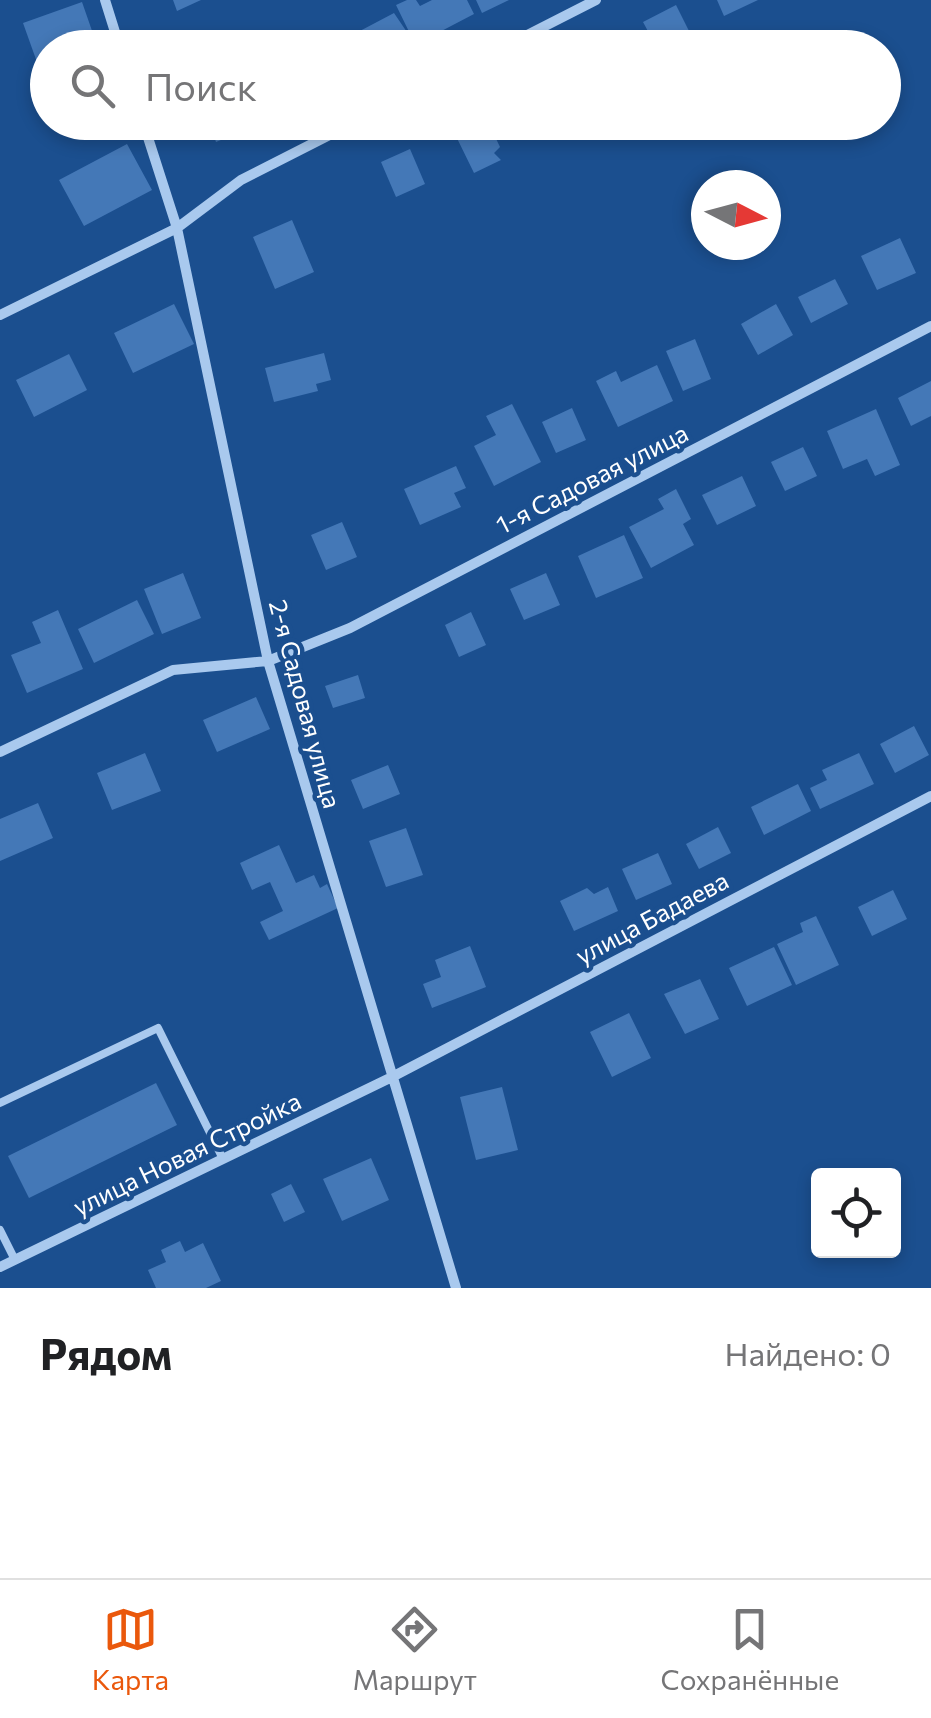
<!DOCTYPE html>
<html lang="ru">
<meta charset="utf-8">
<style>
:root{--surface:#fff;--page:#f6f6f6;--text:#202124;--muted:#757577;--line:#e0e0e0;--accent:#ea580c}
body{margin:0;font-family:Commissioner,sans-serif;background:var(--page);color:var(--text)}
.controls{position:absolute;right:30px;bottom:30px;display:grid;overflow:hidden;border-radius:10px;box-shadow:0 5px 15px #0003}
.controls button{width:90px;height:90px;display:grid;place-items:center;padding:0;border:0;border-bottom:2px solid var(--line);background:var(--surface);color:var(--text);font:50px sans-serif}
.compass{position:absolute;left:691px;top:170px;width:90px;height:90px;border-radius:50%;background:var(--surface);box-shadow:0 5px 15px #0003;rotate:96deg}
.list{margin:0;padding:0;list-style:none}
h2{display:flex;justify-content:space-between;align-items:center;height:130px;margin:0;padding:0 40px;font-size:42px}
h2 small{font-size:32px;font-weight:400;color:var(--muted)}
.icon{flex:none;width:55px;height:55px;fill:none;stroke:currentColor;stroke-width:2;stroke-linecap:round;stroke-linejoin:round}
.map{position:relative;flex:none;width:931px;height:1288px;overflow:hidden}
.search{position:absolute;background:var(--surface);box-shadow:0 5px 15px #0003;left:30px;right:30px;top:30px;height:110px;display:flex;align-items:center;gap:25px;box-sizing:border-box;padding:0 35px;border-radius:55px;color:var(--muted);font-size:38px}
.sheet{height:290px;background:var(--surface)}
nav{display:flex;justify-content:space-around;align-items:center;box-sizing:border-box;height:140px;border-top:2px solid var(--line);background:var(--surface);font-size:28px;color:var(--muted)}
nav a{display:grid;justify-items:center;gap:5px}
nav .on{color:var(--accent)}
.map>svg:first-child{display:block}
.building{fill:#4478b7}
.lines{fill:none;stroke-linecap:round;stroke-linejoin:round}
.service{stroke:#a9c9ee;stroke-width:8}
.minor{stroke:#a9c9ee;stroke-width:10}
.labels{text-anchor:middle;stroke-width:9;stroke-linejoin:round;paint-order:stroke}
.street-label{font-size:25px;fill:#fff;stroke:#1b4f8f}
</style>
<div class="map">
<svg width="931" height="1288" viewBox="0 0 931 1288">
<rect width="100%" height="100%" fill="#1b4f8f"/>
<path class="building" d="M173 0H201L177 11Z
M407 0H416L420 6 432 0H467L474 14 409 48H342L339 42 394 13 415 44 396 5Z
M476 0H509L482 13Z
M717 0H758L724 16Z
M82 2 98 48H48V77L43 79 23 23Z
M676 5 691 35 668 48H657L643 22Z
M620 35 626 48H597Z
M209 122H256L257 125 216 142Z
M283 122H309L288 132Z
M463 122H488L500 147 494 153 501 160 474 173 452 128Z
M127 144 152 190 84 226 59 180Z
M410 149 425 184 396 197 381 162Z
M292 220 314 272 275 289 253 237Z
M900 238 916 273 877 290 861 256Z
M835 279 848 304 811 323 798 297Z
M174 304 194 344 133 373 114 333Z
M776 304 793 335 758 355 741 324Z
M695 339 711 379 683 391 666 351Z
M324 353 331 380 316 384 318 391 274 402 265 368Z
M69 354 87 390 34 417 16 380Z
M657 365 673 401 618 427 596 381 616 371 621 382Z
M931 381V416L911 426 898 398Z
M512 404 541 462 494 486 474 446 496 435 486 416Z
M572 408 586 440 556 453 542 422Z
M876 409 900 465 875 476 867 459 843 469 827 431Z
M803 447 817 476 785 491 771 462Z
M456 466 466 488 454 493 461 507 420 525 404 489Z
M742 476 756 506 717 525 702 495Z
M676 489 691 519 683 524 694 545 651 568 629 527 664 509 658 499Z
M342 522 357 557 326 570 311 535Z
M624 535 643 578 596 598 578 556Z
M183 573 201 618 162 634 144 589Z
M546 573 560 605 524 620 510 589Z
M137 600 154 634 94 663 78 629Z
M58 610 83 669 27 693 11 655 41 643 32 622Z
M471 612 486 645 459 657 445 625Z
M358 675 365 698 333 708 325 686Z
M256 697 270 729 217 752 203 720Z
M914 726 929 755 895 773 880 744Z
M145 753 161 791 112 810 97 773Z
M859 753 874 784 820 809 810 788 827 780 822 770Z
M388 765 400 794 363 809 351 780Z
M798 784 811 811 764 835 751 807Z
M38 803 53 838 0 861V819Z
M718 827 731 853 699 869 686 844Z
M406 828 423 875 386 887 369 841Z
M279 845 296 883 314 875 320 888 327 884 338 908 269 940 260 922 283 911 270 882 252 890 240 863Z
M658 853 672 884 636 900 622 869Z
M608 887 618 911 574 931 560 901 587 888 594 894Z
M893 890 907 919 872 936 858 907Z
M816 916 839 965 796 985 777 944 803 932 800 923Z
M470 946 486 987 432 1008 423 984 441 977 435 960Z
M774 947 792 985 747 1006 729 968Z
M700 979 719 1019 685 1034 664 994Z
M629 1013 651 1058 612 1077 590 1032Z
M156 1083 177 1125 29 1198 8 1156Z
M502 1087 518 1150 476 1160 460 1097Z
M371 1158 389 1200 342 1221 323 1179Z
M291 1184 305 1212 284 1222 271 1194Z
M180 1241 185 1252 203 1243 221 1281 206 1288H156L148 1270 166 1262 161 1250Z"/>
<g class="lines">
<path class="service" d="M0 1103 158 1028 223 1159
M0 1230 15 1260"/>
<path class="minor" d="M105 0 120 48
M502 48 596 0
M143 122 177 228 268 661 456 1288
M0 315 177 228 241 180 355 122
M0 752 173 670 268 661 350 628 931 326
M0 1267 392 1077 931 796"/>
</g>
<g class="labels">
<g class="street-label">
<text transform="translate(592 479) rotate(-27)" y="9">1-я Садовая улица</text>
<text transform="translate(305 704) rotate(75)" y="9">2-я Садовая улица</text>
<text transform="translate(652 918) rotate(-28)" y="9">улица Бадаева</text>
<text transform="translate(187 1154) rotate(-26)" y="9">улица Новая Стройка</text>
</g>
</g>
</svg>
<div class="controls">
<button><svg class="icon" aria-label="locate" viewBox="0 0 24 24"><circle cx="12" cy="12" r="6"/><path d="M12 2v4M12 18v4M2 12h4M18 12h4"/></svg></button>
</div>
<svg class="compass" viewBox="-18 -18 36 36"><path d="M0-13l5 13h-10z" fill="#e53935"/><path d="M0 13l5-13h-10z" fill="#757577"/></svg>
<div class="search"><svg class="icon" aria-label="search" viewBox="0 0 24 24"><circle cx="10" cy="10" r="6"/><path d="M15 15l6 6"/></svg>Поиск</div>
</div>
<section class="sheet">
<h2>Рядом<small>Найдено: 0</small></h2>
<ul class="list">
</ul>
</section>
<nav>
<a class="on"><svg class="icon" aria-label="map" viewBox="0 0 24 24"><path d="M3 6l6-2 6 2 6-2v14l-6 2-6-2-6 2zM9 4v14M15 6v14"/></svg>Карта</a>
<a><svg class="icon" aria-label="directions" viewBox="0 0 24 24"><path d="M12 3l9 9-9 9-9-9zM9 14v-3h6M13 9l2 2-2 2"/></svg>Маршрут</a>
<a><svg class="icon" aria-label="saved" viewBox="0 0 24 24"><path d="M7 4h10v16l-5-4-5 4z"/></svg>Сохранённые</a>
</nav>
